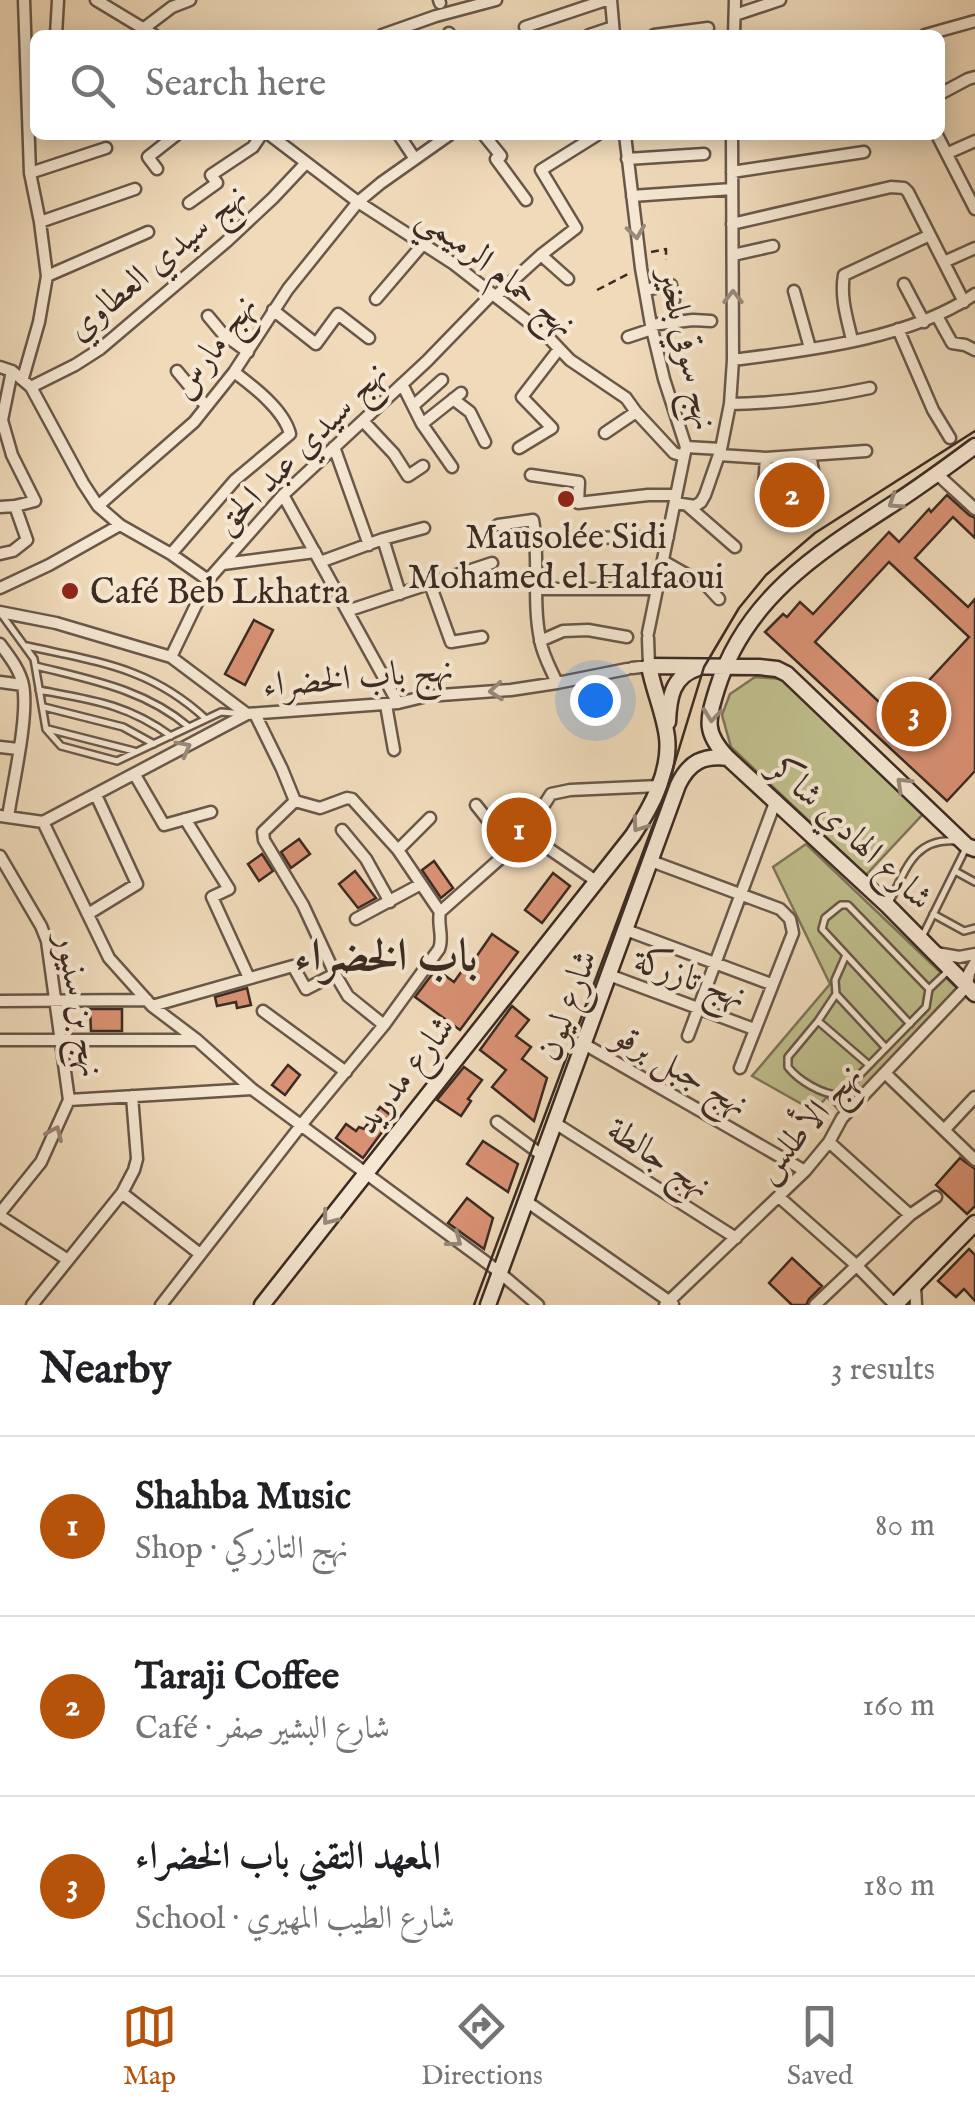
<!DOCTYPE html>
<meta charset="utf-8">
<style>
:root{--surface:#fff;--page:#f2f2f2;--text:#202124;--muted:#757577;--line:#e0e0e0;--accent:#b45309}
body{margin:0;font-family:"IM FELL English",Amiri,serif;background:var(--page);color:var(--text)}
.you{position:absolute;left:595px;top:700px;width:35px;height:35px;margin:-25px;border:8px solid #fff;border-radius:50%;background:#1a73e8;box-shadow:0 0 0 15px #1a73e833}
.badge{display:grid;place-items:center;width:65px;height:65px;border-radius:50%;background:var(--accent);color:#fff;font-size:32px;font-weight:700}
.pin{position:absolute;translate:-50% -50%;border:5px solid #fff;box-shadow:0 2px 10px #0006}
.list{margin:0;padding:0;list-style:none}
h2{display:flex;justify-content:space-between;align-items:center;height:130px;margin:0;padding:0 40px;font-size:42px}
h2 small{font-size:32px;font-weight:400;color:var(--muted)}
.list li{display:grid;grid-template-columns:65px 1fr auto;gap:30px;align-items:center;box-sizing:border-box;height:180px;padding:0 40px;border-top:2px solid var(--line)}
.list b{display:block;font-size:38px;white-space:nowrap}
.list p{margin:0;font-size:32px;white-space:nowrap;color:var(--muted)}
.list em{font-size:32px;font-style:normal;color:var(--muted)}
.icon{flex:none;width:55px;height:55px;fill:none;stroke:currentColor;stroke-width:2;stroke-linecap:round;stroke-linejoin:round}
.map{position:relative;flex:none;width:975px;height:1305px;overflow:hidden}
.search{position:absolute;background:var(--surface);box-shadow:0 5px 25px #0003;left:30px;right:30px;top:30px;height:110px;display:flex;align-items:center;gap:25px;box-sizing:border-box;padding:0 35px;border-radius:15px;color:var(--muted);font-size:38px}
.sheet{height:670px;background:var(--surface)}
nav{display:flex;justify-content:space-around;align-items:center;box-sizing:border-box;height:140px;border-top:2px solid var(--line);background:var(--surface);font-size:28px;color:var(--muted)}
nav a{display:grid;justify-items:center;gap:5px}
nav .on{color:var(--accent)}
.map>svg:first-child{display:block}
.green{fill:#bfbe8c;stroke:#7e7458;stroke-width:2.5}
.building{fill:#d89173;stroke:#3c2b23;stroke-width:2.5;fill-rule:evenodd}
.lines{fill:none;stroke-linecap:round;stroke-linejoin:round}
.lane-casing{stroke:#695749;stroke-width:10}
.street-casing{stroke:#695749;stroke-width:15}
.secondary-casing{stroke:#3c2b23;stroke-width:19}
.path{stroke:#3c2b23;stroke-width:2.5;stroke-dasharray:8 5;stroke-linecap:butt}
.lane{stroke:#f5e7d2;stroke-width:5}
.street{stroke:#f5e7d2;stroke-width:10}
.secondary{stroke:#f5e7d2;stroke-width:14}
.tram{stroke:#3c2b23;stroke-width:2.5}
.oneway{stroke:#98897a}
.poi-dot{fill:#8f2418;stroke:#f5e7d2;stroke-width:4}
.labels{text-anchor:middle;stroke-width:8;stroke-linejoin:round;paint-order:stroke}
.street-label{font-size:35px;fill:#3c2b23;stroke:#f5e7d2}
.poi-label{font-size:35px;fill:#3c2b23;stroke:#f5e7d2}
.district-label{font-size:45px;font-weight:bold;fill:#3c2b23;stroke:#f5e7d2}
</style>
<div class="map">
<svg width="975" height="1305" viewBox="0 0 975 1305">
<rect width="100%" height="100%" fill="#f0daba"/>
<filter id="stains"><feTurbulence type="fractalNoise" baseFrequency=".002" numOctaves="4"/><feColorMatrix values="0 0 0 0 .2 0 0 0 0 .09 0 0 0 0 .02 0 0 0 .5 -.17"/></filter>
<radialGradient id="worn" r=".72"><stop offset=".6" stop-color="#630" stop-opacity="0"/><stop offset="1" stop-color="#630" stop-opacity=".3"/></radialGradient>
<path class="green" d="M755 677 782 679 923 814 866 875 731 747 722 715 730 694Z
M806 844 958 989 841 1113 827 1097 814 1111 752 1076 830 984 773 867Z"/>
<path class="building" d="M947 495 969 515 975 518V538L953 517 915 558 968 607 975 599V771L947 801 765 632 783 614 787 617 800 602 813 614 889 532 899 542 929 509 931 512ZM889 562 969 637 895 717 815 642Z
M254 620 273 630 245 685 225 674Z
M299 839 310 854 291 868 281 852Z
M262 854 273 871 259 881 248 864Z
M434 861 453 888 441 898 422 870Z
M355 871 376 898 358 908 339 884Z
M553 873 570 886 542 923 525 910Z
M492 934 518 952 460 1030 415 997 436 969 454 982 469 961 472 963Z
M247 988 251 1005 237 1008 236 1002 217 1006 215 997Z
M512 1006 529 1020 516 1036 531 1047 522 1059 547 1078 534 1121 492 1087 506 1070 480 1050Z
M90 1009H122V1031H91Z
M288 1065 300 1075 285 1095 272 1085Z
M464 1067 482 1080 468 1099 471 1101 461 1116 437 1100Z
M380 1107 393 1117 363 1158 336 1138 346 1124 356 1131 359 1127 364 1129Z
M483 1141 518 1164 508 1192 467 1164Z
M960 1158 975 1169V1206L967 1214 936 1185Z
M467 1198 493 1218 484 1249 448 1223Z
M969 1249 975 1255V1301L964 1289 956 1297 938 1281Z
M792 1258 822 1286 809 1299 806 1305H792L769 1283Z"/>
<g class="lines">
<g class="lane-casing">
<path id="lane" d="M2 615 34 659 46 729 61 746 117 761 221 712 244 714
M27 646C98 662 150 667 206 719
M36 666C91 680 144 689 189 727
M39 690C92 700 127 704 171 736
M44 707 123 727 154 744
M48 729 134 751
M955 871 975 882
M889 903C905 872 913 838 955 841
M933 914 964 931 975 928
M922 937 966 848
M846 955 835 980 836 994 886 1048
M836 994 818 1021 869 1065
M818 1021 788 1057V1067C798 1080 822 1095 840 1095L926 1007 929 989 949 970
M910 1024 822 929 825 918 841 905H848L929 989"/>
</g>
<g class="street-casing">
<path id="street" d="M96 0 154 35
M439 0 440 3
M611 0 614 35
M735 15 780 0
M525 27 606 0
M143 29 172 7 190 0
M449 33 450 35
M56 35 58 0
M382 35 436 16 496 0
M589 35 613 27
M654 35 708 28
M734 35 735 0
M925 35 975 21
M940 94 968 79 975 77
M270 135 358 202 454 264 531 324 549 338 570 360 626 398 636 412 674 453 684 456
M399 135 415 159
M484 135 501 156 496 159 526 200
M625 135 641 268 651 325 664 379 686 447 648 633
M937 135 975 209
M948 153 975 141
M627 159 704 154
M157 169 148 157 176 135
M732 172 864 152
M30 173 106 148
M632 196 732 189
M189 203 217 183 211 175 253 147 261 135
M40 222 135 189
M732 224 891 187 904 188 908 192 964 302
M541 255 568 279
M733 255 773 246
M944 262 975 248
M47 276 148 232
M904 284 924 322
M645 290 671 285 674 300
M794 291 810 348
M496 296 541 255 576 228 541 170 597 135
M376 299 423 244
M273 310 316 344 338 314 369 338
M208 316 223 334 248 352
M937 316 952 343 965 345 975 350
M651 325 693 320 711 321
M898 329 933 410 950 438
M628 337 652 329
M852 340C847 318 840 297 844 275L930 235
M733 360C810 350 910 339 975 294
M0 367 12 371 31 387 83 483 98 506 120 525 171 554 208 580
M177 371 206 406
M23 378 39 322 47 276 40 222 30 173 24 0
M402 384 422 424 452 467
M31 387 75 365 100 349 226 242 273 198 305 164
M453 399 470 412 485 442
M730 404C777 403 824 398 870 388
M413 406 442 380
M363 421 394 454 408 476 423 466
M422 424 461 393
M605 433 636 412
M334 447 369 545
M686 447 721 449
M519 448 552 428 522 397 559 349
M719 455 766 458 866 451
M810 455 817 491
M766 458 764 487 784 517
M937 474 975 509
M531 475 579 482 578 503 648 495H676
M283 495 398 703
M675 503 695 506 701 502 705 495 721 449 730 404 733 360 732 135
M98 506 194 422 234 372 288 289 358 202 381 183 449 135
M688 506 735 547
M0 507 15 506 35 501 12 455 2 420 12 371
M498 525 533 520C540 559 532 600 540 639 542 654 551 669 557 683
M575 538 668 537
M383 539 400 594
M0 554 13 551 27 540 15 506
M171 554 235 480 290 434C284 410 254 387 234 372
M663 561 707 586 719 599
M320 562 383 539 424 528
M223 564 315 552
M430 584 451 642 482 637
M0 588 49 565 120 525
M536 589H657
M347 611 492 563
M0 612 56 623 171 657 247 714
M540 641 563 631 588 630 627 637
M0 644C9 656 20 670 23 685 29 716 13 783 8 817
M171 657 208 580 283 495 427 361 492 294
M632 668 649 666 648 638
M0 682 23 685
M386 705 394 750
M255 714 282 769 295 801 263 832 264 840 303 905 335 974
M0 747 18 749
M135 775 164 825 211 812
M295 801 320 808 347 798 352 799 398 850 440 912
M476 805 511 849
M0 816 43 822 247 714 398 703 427 696 511 690 557 683 627 669
M185 819 229 889 212 897 249 978
M43 822 109 958 152 1006 197 1040 252 1089 494 1268 538 1305
M342 830 366 859 390 902
M526 833 596 881
M398 850 430 818
M0 856 41 926 47 941 69 1100 41 1162 0 1213
M651 861 780 909 790 919 793 933 740 1068
M88 914 137 884 96 795
M356 919 421 884
M626 930 771 984
M936 953 959 957 975 954
M609 975 754 1029
M0 1001 147 1000
M152 1006 293 966 306 989 335 974 348 996 384 1025
M263 1011 346 1072
M688 1036 776 800
M0 1040H197
M584 1044 805 1171
M886 1074 975 1160
M69 1100 252 1089
M497 1122 543 1156
M555 1123 736 1238
M945 1129 975 1097
M829 1142 910 1215
M122 1193 200 1254
M779 1197 856 1265 895 1305
M526 1201 673 1304
M0 1216 68 1260
M915 1285 916 1305
M32 1305 122 1193 134 1170 137 1159 132 1096
M161 1305 302 1124 384 1025 439 949C444 937 437 925 440 912L511 849 526 833 551 794 570 790 659 786
M665 1305 805 1171 829 1142 842 1118 967 986 969 973 975 963
M815 1305 910 1215 936 1197"/>
</g>
<g class="secondary-casing">
<path id="secondary" d="M975 446C948 466 921 486 893 504 819 552 745 598 717 689 707 721 704 733 728 758L887 905 975 994
M668 722C669 698 672 676 698 668
M262 1305 633 835C651 807 671 772 667 737 664 713 653 689 649 666L759 667 777 669 787 674 967 846 975 849
M488 1305 678 785C689 762 703 755 728 758
M895 1305 975 1223"/>
</g>
<path class="path" d="M651 252 666 249V260
M597 290 630 273"/>
<use href="#lane" class="lane"/>
<use href="#street" class="street"/>
<use href="#secondary" class="secondary"/>
<path class="tram" d="M474 1305 667 788 704 667 739 608 766 575 815 533 975 431"/>
</g>
<defs><path id="oneway-chevron" d="M-2-3.5L2.5 0L-2 3.5" fill="none" stroke-width="1.6" stroke-linecap="round" stroke-linejoin="round" transform="scale(2.5)"/></defs>
<g class="oneway">
<use href="#oneway-chevron" transform="translate(636 232) rotate(82)"/>
<use href="#oneway-chevron" transform="translate(733 297) rotate(-90)"/>
<use href="#oneway-chevron" transform="translate(895 502) rotate(147)"/>
<use href="#oneway-chevron" transform="translate(496 691) rotate(175)"/>
<use href="#oneway-chevron" transform="translate(712 715) rotate(96)"/>
<use href="#oneway-chevron" transform="translate(184 748) rotate(-28)"/>
<use href="#oneway-chevron" transform="translate(903 784) rotate(-136)"/>
<use href="#oneway-chevron" transform="translate(639 825) rotate(125)"/>
<use href="#oneway-chevron" transform="translate(55 1133) rotate(-66)"/>
<use href="#oneway-chevron" transform="translate(329 1218) rotate(128)"/>
<use href="#oneway-chevron" transform="translate(455 1240) rotate(37)"/>
</g>
<g class="poi-dot">
<circle cx="566" cy="499" r="10"/>
<circle cx="70" cy="591" r="10"/>
</g>
<g class="labels">
<g class="street-label">
<text transform="translate(156 261) rotate(-40)" y="12">نهج سيدي العطاوي</text>
<text transform="translate(498 270) rotate(38)" y="12">نهج حمام الرميمي</text>
<text transform="translate(213 346) rotate(-54)" y="12">نهج مارس</text>
<text transform="translate(689 349) rotate(77)" y="12">نهج سوقي بلخير</text>
<text transform="translate(300 447) rotate(-45)" y="12">نهج سيدي عبد الحق</text>
<text transform="translate(358 676) rotate(-5)" y="12">نهج باب الخضراء</text>
<text transform="translate(852 832) rotate(43)" y="12">شارع الهادي شاكر</text>
<text transform="translate(691 977) rotate(20)" y="12">نهج تازركة</text>
<text transform="translate(81 1005) rotate(80)" y="12">نهج بن سنيور</text>
<text transform="translate(566 1005) rotate(-70)" y="12">شارع ليون</text>
<text transform="translate(682 1069) rotate(30)" y="12">نهج جبل برقو</text>
<text transform="translate(404 1074) rotate(-52)" y="12">شارع مدريد</text>
<text transform="translate(807 1122) rotate(-49)" y="12">نهج الأطلس</text>
<text transform="translate(660 1157) rotate(33)" y="12">نهج جالطة</text>
</g>
<g class="poi-label">
<text x="566" y="548">Mausolée Sidi<tspan x="566" dy="40">Mohamed el Halfaoui</tspan></text>
<text x="90" y="603" text-anchor="start">Café Beb Lkhatra</text>
</g>
<g class="district-label">
<text x="386" y="970">باب الخضراء</text>
</g>
</g>
<rect width="100%" height="100%" filter="url(#stains)"/>
<rect width="100%" height="100%" fill="url(#worn)"/>
</svg>
<div class="you"></div>
<div class="pin badge" style="left:519px;top:830px">1</div>
<div class="pin badge" style="left:792px;top:495px">2</div>
<div class="pin badge" style="left:914px;top:714px">3</div>
<div class="search"><svg class="icon" aria-label="search" viewBox="0 0 24 24"><circle cx="10" cy="10" r="6"/><path d="M15 15l6 6"/></svg>Search here</div>
</div>
<section class="sheet">
<h2>Nearby<small>3 results</small></h2>
<ul class="list">
<li><span class="badge">1</span><div><b>Shahba Music</b><p>Shop · نهج التازركي</p></div><em>80 m</em></li>
<li><span class="badge">2</span><div><b>Taraji Coffee</b><p>Café · شارع البشير صفر</p></div><em>160 m</em></li>
<li><span class="badge">3</span><div><b>المعهد التقني باب الخضراء</b><p>School · شارع الطيب المهيري</p></div><em>180 m</em></li>
</ul>
</section>
<nav>
<a class="on"><svg class="icon" aria-label="map" viewBox="0 0 24 24"><path d="M3 6l6-2 6 2 6-2v14l-6 2-6-2-6 2zM9 4v14M15 6v14"/></svg>Map</a>
<a><svg class="icon" aria-label="directions" viewBox="0 0 24 24"><path d="M12 3l9 9-9 9-9-9zM9 14v-3h6M13 9l2 2-2 2"/></svg>Directions</a>
<a><svg class="icon" aria-label="saved" viewBox="0 0 24 24"><path d="M7 4h10v16l-5-4-5 4z"/></svg>Saved</a>
</nav>
